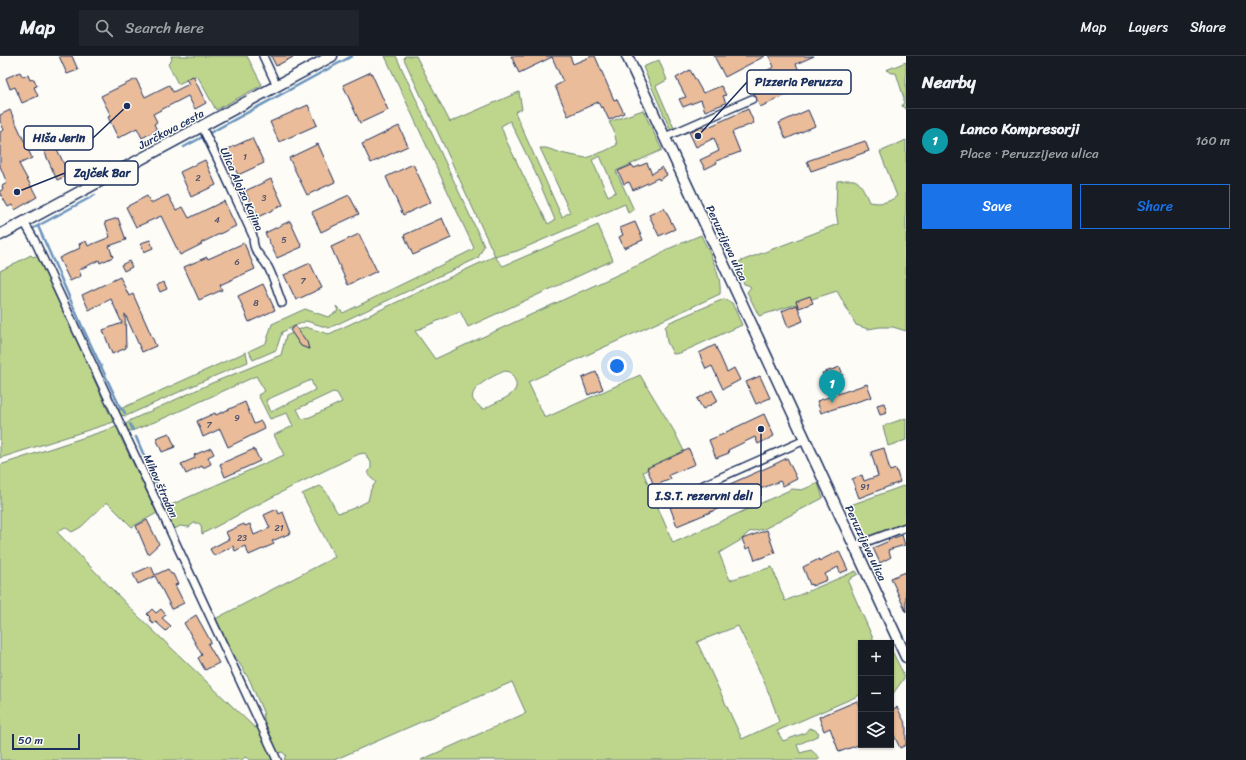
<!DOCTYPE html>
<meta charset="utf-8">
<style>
:root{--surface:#171b24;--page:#20242c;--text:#f1f3f6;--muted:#9ea1a6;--line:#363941;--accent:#1a73e8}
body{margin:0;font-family:Sriracha,sans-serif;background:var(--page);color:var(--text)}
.controls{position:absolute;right:12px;bottom:12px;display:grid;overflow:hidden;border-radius:0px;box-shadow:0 1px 3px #0004}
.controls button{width:36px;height:36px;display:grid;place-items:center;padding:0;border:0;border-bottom:1px solid var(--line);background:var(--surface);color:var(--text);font:20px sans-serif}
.scale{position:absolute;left:12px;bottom:10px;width:68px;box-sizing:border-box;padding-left:4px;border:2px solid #1b2f5e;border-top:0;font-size:11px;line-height:14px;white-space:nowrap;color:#1b2f5e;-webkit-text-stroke:3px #fdfcf7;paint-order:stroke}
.you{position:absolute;left:617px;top:310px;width:14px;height:14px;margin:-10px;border:3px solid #fff;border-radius:50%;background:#1a73e8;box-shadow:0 0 0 6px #1a73e833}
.badge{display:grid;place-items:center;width:26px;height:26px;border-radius:50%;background:var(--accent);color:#fff;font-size:13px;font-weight:700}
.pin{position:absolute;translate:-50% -33px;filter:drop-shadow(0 1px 2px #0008)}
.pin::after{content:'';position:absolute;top:21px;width:14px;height:12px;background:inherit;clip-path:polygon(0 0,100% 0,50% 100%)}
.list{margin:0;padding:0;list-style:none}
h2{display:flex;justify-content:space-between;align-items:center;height:52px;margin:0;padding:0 16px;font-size:17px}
h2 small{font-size:13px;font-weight:400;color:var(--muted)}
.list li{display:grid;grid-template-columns:26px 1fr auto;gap:12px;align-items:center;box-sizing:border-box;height:64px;padding:0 16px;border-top:1px solid var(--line)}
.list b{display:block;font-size:15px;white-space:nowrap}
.list p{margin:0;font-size:13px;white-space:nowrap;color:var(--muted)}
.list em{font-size:13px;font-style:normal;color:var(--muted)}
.actions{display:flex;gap:8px;padding:12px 16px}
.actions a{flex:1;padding:9px 0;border:1px solid var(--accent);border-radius:0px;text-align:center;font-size:14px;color:var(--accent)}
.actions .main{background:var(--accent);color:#fff}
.icon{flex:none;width:22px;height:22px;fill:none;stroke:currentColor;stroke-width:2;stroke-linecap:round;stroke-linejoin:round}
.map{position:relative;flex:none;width:906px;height:704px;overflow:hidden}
header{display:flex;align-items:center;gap:24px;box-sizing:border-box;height:56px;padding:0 20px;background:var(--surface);border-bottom:1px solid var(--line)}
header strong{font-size:19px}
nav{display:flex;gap:22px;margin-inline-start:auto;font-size:14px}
.search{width:280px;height:36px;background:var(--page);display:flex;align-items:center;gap:10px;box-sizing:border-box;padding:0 14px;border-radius:0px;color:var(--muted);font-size:15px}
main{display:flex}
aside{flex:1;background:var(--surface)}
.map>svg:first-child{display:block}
.green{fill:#bed68c;stroke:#6c8275;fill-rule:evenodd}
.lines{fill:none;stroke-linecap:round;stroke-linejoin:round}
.stream{stroke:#6a94be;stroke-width:2.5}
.building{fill:#eabc9a;stroke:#1b2f5e}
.minor-casing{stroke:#1b2f5e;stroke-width:10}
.secondary-casing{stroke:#1b2f5e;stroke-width:13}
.minor{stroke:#fdfcf7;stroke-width:7}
.secondary{stroke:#fdfcf7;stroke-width:10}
.labels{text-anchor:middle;stroke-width:3;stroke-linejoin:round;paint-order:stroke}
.number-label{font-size:9px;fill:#4f526d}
.street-label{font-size:11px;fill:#1b2f5e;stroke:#fdfcf7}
.leader{fill:none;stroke:#1b2f5e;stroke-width:1.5}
.callout-dot{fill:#1b2f5e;stroke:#fdfcf7;stroke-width:1.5}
.callout{fill:#fdfcf7;stroke:#1b2f5e;stroke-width:1.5}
.callout-label{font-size:12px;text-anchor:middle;font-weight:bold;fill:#1b2f5e}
</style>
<header>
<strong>Map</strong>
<div class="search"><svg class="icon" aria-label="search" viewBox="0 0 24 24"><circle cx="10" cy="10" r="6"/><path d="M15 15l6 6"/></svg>Search here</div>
<nav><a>Map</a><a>Layers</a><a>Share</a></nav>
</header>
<main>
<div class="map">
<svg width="906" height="704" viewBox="0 0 906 704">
<rect width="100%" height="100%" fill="#fdfcf7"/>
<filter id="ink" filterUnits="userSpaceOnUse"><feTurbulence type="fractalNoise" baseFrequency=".025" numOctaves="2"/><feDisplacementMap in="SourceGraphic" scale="8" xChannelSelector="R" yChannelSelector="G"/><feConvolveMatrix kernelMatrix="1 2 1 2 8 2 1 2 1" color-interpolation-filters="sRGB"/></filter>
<g filter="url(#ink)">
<path class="green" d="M171 0H247L262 29 216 54 198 21 195 20 178 28 168 8 172 4Z
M385 0H396L484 190 478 202 329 272 306 265 282 276 276 294 253 304 249 295 266 287 272 268 305 253 328 261 338 255 336 250 343 257 472 194 474 192Z
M405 0H416L450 66 519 36 522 53 515 56 520 68 562 161 570 156 540 92H546L565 98 586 102 605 95 617 89 614 75 609 66 643 54 662 94 616 115 634 154 628 157 625 148 517 195 495 201 503 210 598 169 613 204 468 271 460 255 415 275 435 303 658 200 668 193 701 179C709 196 722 219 720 238L528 326 545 362 640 319 674 375 684 395 643 416 673 487 792 433 802 434 818 427 823 442 764 473 749 476 741 484 719 497 730 524 772 511 785 545 856 515 858 518 851 522 848 526 875 587H861V637L860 639 777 675 783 685 805 677 809 672 815 674 819 677 817 680 797 689 800 697 811 694 820 702 818 704H421L526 657 512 626 334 704H284L286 699 282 696 278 697 264 664 263 656 250 625 235 600 232 597 215 563 335 501 302 438 320 430C328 434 332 450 338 457 349 455 358 450 368 445L371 433 376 426 371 422 368 417 371 412V406L367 402V400L365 397 359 398 297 428 202 478 201 469 198 467H194L189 471 180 470 173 474 164 452 284 399 274 379 293 370 287 357 270 363 258 339 265 335 256 320 162 363 134 374 130 375 127 374 126 368 131 364 212 327 281 299 286 280 305 271 329 278 495 200 404 3ZM510 65 536 118 555 164 548 168 524 121 506 84 501 70ZM600 100 616 136 608 140 592 104ZM505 315 510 316C512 319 515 323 516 327 519 341 492 346 485 353H482C480 350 475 347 473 344 468 331 497 318 505 315ZM311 324 315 334 271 356 266 344ZM333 336 337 337 342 346 310 361 302 363 297 353ZM738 570C753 601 769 633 779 666L742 683 697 586Z
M659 4 667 24 656 30 674 72 670 73 643 11Z
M906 6V54L902 50C903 48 904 46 904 43 904 42 897 20 896 17H892L886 14Z
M906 84V275L893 271H880L868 273 856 269 837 235 759 260 747 236 751 231 748 229 744 228 736 207 799 183 838 168 836 155 837 125C841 125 849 123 854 124 862 126 866 140 869 146 881 148 888 147 897 140L880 96Z
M31 199 33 201 39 199 109 357 113 356 117 365 0 402V215Z
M724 243 732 247 742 269 680 297 673 298 667 286 665 271 670 266Z
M246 296 248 306 210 322 126 360 121 359 118 354Z
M906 362V384L888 390 883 370Z
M119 370 122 376 119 378 157 457 132 471 107 446 81 471 72 476 65 471 57 476 138 560 254 671 259 673 273 704H251L245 701 242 704H0V409Z
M906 429V468L869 482 864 481 848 450Z
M892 595 905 621 892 639 891 637V596Z"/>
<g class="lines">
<path class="stream" d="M184 91 352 0
M38 170 81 268 121 353 123 354 125 357
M34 172 95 139
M130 368 133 374
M136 381 148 409
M155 425 160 437
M165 446 168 452"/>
</g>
<path class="building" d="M59 0H72L78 14 67 18Z
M271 0H295L276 10Z
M511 0H570L573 8 592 0H595L614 44 617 43 624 57 609 64 603 51 601 52 598 46 568 60 555 30 563 26 552 1 519 17Z
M714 0H765L725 21Z
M769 0H814L796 8 806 30 760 51 754 37 766 31 760 18 774 11Z
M690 14 703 37 721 30 726 39 723 40 726 47 705 55 701 44 683 51 679 43 686 41 676 22Z
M20 16 23 21 28 19 30 24 34 23 37 30 34 31 38 40 22 47 15 31 10 33 6 22Z
M371 16 388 54 360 67 343 29Z
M193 20 206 47 195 53 188 40 153 58 157 66 154 68 157 74 142 82 137 72 118 82 108 61 111 60 101 40 136 23 145 41 169 29 173 36 189 28 186 23Z
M308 49 317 69 279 86 270 66Z
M748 53 754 67 732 76 740 96 716 105 717 107 705 113 700 104 719 95 714 82 696 91 689 76 702 70 704 73Z
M10 54 32 102 19 108 37 141 15 154 12 149 8 151 0 137V135L3 133 2 130 7 127 0 110V76L4 74 0 65V59Z
M808 54 815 70 786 83 779 67Z
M399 70 408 90 371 107 362 88Z
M51 80 69 119 57 124 40 86Z
M252 82 264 107 238 119 226 94Z
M865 85 869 95 811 115 807 105Z
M318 88 335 126 307 139 289 102Z
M205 104 216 129 191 141 180 116Z
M647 107 652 118 662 111 667 119 659 124 658 122 633 134 629 126 624 128 618 115 632 109 634 112Z
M413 108 431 146 403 159 386 121Z
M271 123 283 149 258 161 245 135Z
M168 139 176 154 183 151 189 162 224 145 236 170 201 187 202 188 180 199 161 160 136 171 126 151 147 140 151 147Z
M349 139 359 158 321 176 312 156Z
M664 152 675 173 659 180 649 159Z
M118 162 126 184 109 190 113 201 100 207 99 204 79 214 81 220 70 225 59 202 80 192 79 188 86 185 88 190 110 181 105 166Z
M442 162 451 182 413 199 404 179Z
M290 165 302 191 277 202 265 177Z
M635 166 643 184 624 192 619 181 623 179 620 172Z
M359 178 377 215 348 229 331 191Z
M150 184 153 192 144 196 141 187Z
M244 187 255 213 220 229 222 234 199 244 184 211 207 201 208 203Z
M129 205 132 211 124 215 121 209Z
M310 207 322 232 296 244 284 219Z
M120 221 129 240 133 238 156 290 142 296 125 258 126 292 112 298 103 274 122 267 111 243 89 254 82 239Z
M164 226 167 233 160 236 157 229Z
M263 228 275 254 249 266 238 240Z
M810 240 813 247 799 252 796 245Z
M797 249 803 265 788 271 782 255Z
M295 270 307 286 309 293 301 290 290 274Z
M715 289 727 316 734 312 740 324 723 333 712 310 706 313 699 297Z
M840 311 843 319 825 325 822 317Z
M596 316 603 333 588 339 582 322Z
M760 320 770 342 756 348 746 326Z
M867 328 872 341 821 357 817 345Z
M712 334 718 345 703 353 697 343Z
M245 346 254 368 261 365 265 373 228 391 220 373 203 381 197 365 215 357 216 359Z
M884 347 887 357 880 359 877 349Z
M764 358 774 380 758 388 755 381 728 394 729 397 716 402 709 384 726 377V376Z
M169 377 175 391 162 396 156 382Z
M211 392 214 398 208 401 211 408 203 412 202 410 186 418 181 408 195 402 194 399Z
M884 392 890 415 896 413 900 426 859 442 852 423 862 419 864 425 878 420 871 396Z
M254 393 260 405 225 421 220 408Z
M689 393 695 408 669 419 671 423 654 430 647 412Z
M787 402 797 423 783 430 780 425 743 440 744 442 677 470 670 451 685 445 686 448 722 434 721 432 773 409Z
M277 453 279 458 283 456 291 477 272 485 274 488 249 499 245 490 235 495 233 490 214 500 210 493 229 483 226 476 244 468 245 470 250 468 254 479 270 472 264 459Z
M147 464 159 488 148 498 136 470Z
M767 474 775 497 755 504 750 491 746 493 742 483Z
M902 479 905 489 888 494 891 501 880 507 873 492 889 485 888 484Z
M839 495 848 514 840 517 838 511 825 518 827 524 812 530V528L810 529 803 511 819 503V505Z
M151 510 155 519 168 513 171 518H173L178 528 175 529 184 547 172 553 155 520 138 528 133 518Z
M906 516V556L891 522Z
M152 553 156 557 161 553 166 559 162 562 171 570 166 575 156 566 153 568 149 562 150 561 147 558Z
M196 559 211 586 208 588 219 607 205 614 198 602 202 599 184 567Z
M857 645 861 654V688L839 696 830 672 824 675 819 661Z
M897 651 906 669V689L900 692 891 673V654Z"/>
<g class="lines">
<g class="minor-casing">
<path id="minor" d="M263 0 277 30
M202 71 219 106 253 180C253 198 260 197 268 211 274 222 277 235 282 247
M665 81 752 43
M24 166 34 183 277 704
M665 446 805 384
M855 490 906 471"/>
</g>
<g class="secondary-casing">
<path id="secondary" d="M627 0 906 601
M0 179 332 0"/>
</g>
<use href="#minor" class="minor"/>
<use href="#secondary" class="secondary"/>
</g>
</g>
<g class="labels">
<g class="number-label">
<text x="245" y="104">1</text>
<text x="198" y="125">2</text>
<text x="264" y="145">3</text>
<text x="217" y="167">4</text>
<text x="284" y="187">5</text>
<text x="237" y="209">6</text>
<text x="303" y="228">7</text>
<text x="256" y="250">8</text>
<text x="237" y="365">9</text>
<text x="209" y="372">7</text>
<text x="865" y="434">91</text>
<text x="279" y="475">21</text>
<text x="242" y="485">23</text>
</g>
<g class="street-label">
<text transform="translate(171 73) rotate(-28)" y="4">Jurčkova cesta</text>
<text transform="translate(242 133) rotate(66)" y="4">Ulica Alojza Kajina</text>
<text transform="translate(727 187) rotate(65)" y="4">Peruzzijeva ulica</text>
<text transform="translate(161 430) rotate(66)" y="4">Mihov štradon</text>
<text transform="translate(866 487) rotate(65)" y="4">Peruzzijeva ulica</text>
</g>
</g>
<path class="leader" d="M698 80L747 26M127 50L93 82M17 136L65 117M761 373L761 440"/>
<g class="callout-dot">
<circle cx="698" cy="80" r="4"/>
<circle cx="127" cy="50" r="4"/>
<circle cx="17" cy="136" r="4"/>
<circle cx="761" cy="373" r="4"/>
</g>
<g class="callout">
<rect x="747" y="14" width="104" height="24" rx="4"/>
<rect x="24" y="70" width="69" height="24" rx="4"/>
<rect x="65" y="105" width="73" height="24" rx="4"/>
<rect x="648" y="428" width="113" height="24" rx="4"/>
</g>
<g class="callout-label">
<text x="799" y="30">Pizzeria Peruzza</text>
<text x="59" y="86">Hiša Jerin</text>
<text x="102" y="121">Zajček Bar</text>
<text x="704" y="444">I.S.T. rezervni deli</text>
</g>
</svg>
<div class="controls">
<button>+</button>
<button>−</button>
<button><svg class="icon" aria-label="layers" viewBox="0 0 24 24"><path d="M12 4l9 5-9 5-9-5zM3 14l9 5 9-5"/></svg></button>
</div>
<div class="scale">50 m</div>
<div class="you"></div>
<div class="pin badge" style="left:832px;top:347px;background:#0f9aa8">1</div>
</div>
<aside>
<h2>Nearby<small></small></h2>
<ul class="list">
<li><span class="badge" style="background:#0f9aa8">1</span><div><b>Lanco Kompresorji</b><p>Place · Peruzzijeva ulica</p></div><em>160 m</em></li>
</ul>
<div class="actions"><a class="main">Save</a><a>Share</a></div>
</aside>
</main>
